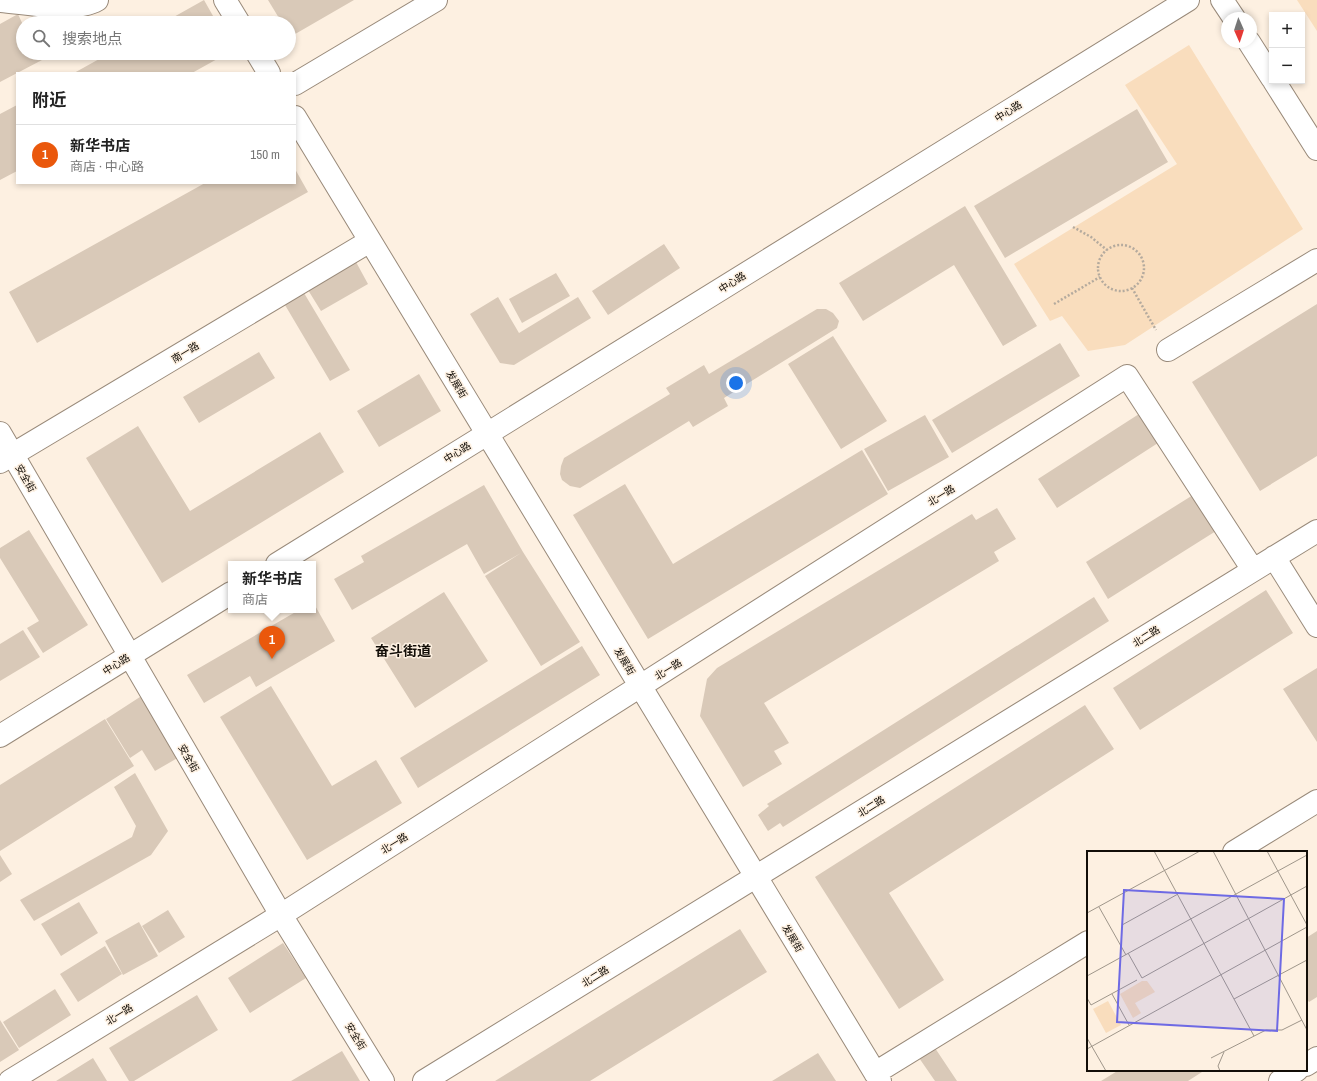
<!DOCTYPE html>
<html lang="zh">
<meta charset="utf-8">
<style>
:root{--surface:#fff;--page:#f2f2f2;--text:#222;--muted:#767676;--line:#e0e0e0;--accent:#ea580c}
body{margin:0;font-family:"Archivo Narrow","Noto Sans SC",sans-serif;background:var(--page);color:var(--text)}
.controls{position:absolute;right:12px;top:12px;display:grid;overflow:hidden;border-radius:0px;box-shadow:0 2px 6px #0003}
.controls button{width:36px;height:36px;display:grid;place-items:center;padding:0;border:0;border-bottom:1px solid var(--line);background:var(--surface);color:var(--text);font:20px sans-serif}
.compass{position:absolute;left:1221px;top:12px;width:36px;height:36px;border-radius:50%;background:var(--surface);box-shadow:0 2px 6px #0003;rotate:177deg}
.you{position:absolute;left:736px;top:383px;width:14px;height:14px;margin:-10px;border:3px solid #fff;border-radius:50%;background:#1a73e8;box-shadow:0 0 0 6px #1a73e833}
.badge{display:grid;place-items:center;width:26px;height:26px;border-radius:50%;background:var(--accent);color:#fff;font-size:13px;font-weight:700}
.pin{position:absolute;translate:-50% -33px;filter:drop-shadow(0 1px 2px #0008)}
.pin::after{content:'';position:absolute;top:21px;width:14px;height:12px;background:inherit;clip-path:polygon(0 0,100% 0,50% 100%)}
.popup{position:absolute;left:228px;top:561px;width:88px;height:52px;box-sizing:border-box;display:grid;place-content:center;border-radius:0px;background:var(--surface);filter:drop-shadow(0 1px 3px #0005);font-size:13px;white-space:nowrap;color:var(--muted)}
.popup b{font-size:15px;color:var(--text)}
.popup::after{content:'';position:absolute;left:50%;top:100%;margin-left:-8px;border:8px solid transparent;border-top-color:var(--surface)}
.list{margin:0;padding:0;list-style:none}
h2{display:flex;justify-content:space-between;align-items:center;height:52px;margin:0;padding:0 16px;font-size:17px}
h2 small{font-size:13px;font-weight:400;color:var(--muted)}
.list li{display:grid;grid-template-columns:26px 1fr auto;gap:12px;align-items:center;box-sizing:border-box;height:60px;padding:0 16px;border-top:1px solid var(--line)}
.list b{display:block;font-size:15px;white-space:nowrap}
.list p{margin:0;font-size:13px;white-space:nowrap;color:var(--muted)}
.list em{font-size:13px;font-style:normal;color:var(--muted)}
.icon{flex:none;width:22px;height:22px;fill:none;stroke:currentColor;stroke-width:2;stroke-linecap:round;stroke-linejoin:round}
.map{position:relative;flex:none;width:1317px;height:1081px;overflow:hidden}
.search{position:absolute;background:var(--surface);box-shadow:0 2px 6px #0003;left:16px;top:16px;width:280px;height:44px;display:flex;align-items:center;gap:10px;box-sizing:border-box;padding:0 14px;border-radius:22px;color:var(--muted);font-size:15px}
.panel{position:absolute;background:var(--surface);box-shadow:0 2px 6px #0003;left:16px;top:72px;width:280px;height:112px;border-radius:0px}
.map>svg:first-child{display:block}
.green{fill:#f9ddbd}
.building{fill:#d9c9b8}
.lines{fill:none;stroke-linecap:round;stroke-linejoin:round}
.minor-casing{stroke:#998a7a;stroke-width:24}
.path{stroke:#b4aa9e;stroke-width:2.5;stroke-dasharray:2 2;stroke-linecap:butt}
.minor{stroke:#fff;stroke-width:22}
.labels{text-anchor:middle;stroke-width:3;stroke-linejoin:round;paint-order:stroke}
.street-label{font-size:10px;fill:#130e08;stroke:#fdf0e1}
.district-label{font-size:14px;font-weight:bold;fill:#130e08;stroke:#fdf0e1}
.inset-road{fill:none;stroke:#9f968a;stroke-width:1}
.view{fill:#6e6ae4;fill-opacity:0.15;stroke:#6e6ae4;stroke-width:2}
.inset-edge{fill:none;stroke:#130e08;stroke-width:2}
</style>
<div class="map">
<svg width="1317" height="1081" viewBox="0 0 1317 1081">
<rect width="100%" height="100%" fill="#fdf0e1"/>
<path class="green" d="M1297 0H1317V31Z
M1189 45 1303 229 1125 345 1088 351 1062 316 1050 321 1014 264 1177 164 1125 85Z"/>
<path class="building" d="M204 0 217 23H163Z
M268 0H354L290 37 289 35V23H282Z
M18 14 23 25V53H38L42 60 0 82V24Z
M110 53H228L192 73H74Z
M17 105V171L0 180V114Z
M1137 109 1168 162 1005 258 974 206Z
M295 169 308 192 37 343 9 292 205 183H295Z
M965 206 1037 326 1003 346 954 265 863 321 839 283Z
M664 244 680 268 608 315 592 291Z
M356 262 368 284 321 311 308 290Z
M556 273 570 296 522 323 509 299Z
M304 293 350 370 330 381 285 305Z
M498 297 519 333 578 297 591 318 514 365 500 363 470 314Z
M1317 304V456L1260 491 1192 382Z
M817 309H826L833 313 839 321 837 328 724 398 728 406 693 427 689 421 580 488 570 486 562 480 560 474 561 466 564 458 670 394 666 388 704 365 709 374Z
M833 336 887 421 841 449 788 364Z
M1060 343 1080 376 952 453 932 420Z
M259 352 275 378 199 423 183 397Z
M419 374 441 411 379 447 357 411Z
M1139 414 1158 443 1057 508 1038 479Z
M925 415 949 457 888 491 864 449Z
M138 426 190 511 320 432 344 472 162 583 86 458Z
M862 450 888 494 648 639 573 515 625 484 673 564Z
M484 485 523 552 580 642 541 666 485 576 521 553 484 574 467 544 352 610 334 579 364 562 361 556Z
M1193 495 1216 531 1108 599 1086 562Z
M997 508 1016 539 994 552 999 561 764 703 789 743 774 751 782 764 743 787 700 716 707 679 717 668 972 514 976 520Z
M29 530 88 625 43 653 27 628 39 621 0 558V548Z
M1266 590 1293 633 1140 730 1113 688Z
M444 592 488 661 415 708 371 638Z
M1094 597 1109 621 783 827 780 823 768 831 758 815 769 806 767 804Z
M313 602 335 641 256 687 250 676 204 703 187 675 299 610H313Z
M23 630 40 657 0 681V644Z
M582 646 600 675 418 788 400 758Z
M1317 668V742L1283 689Z
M271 686 332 786 376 760 402 803 307 860 220 717Z
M143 695 181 756 155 771 142 750 130 758 106 719Z
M1085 705 1114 749 889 893 944 980 899 1009 815 877Z
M105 719 134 766 0 851V785Z
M135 773 168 831 151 855 34 921 20 900 132 837 136 826 114 787Z
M0 855 12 874 0 882Z
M79 902 98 933 61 956 41 924Z
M168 910 185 937 159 953 142 926Z
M139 922 158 956 123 975 105 941Z
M740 929 767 972 590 1081H495Z
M1317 931V997L1309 1002 1306 998V938Z
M283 943 306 978 250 1013 228 978Z
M105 946 122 974 78 1002 60 974Z
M55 989 71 1015 19 1048 3 1022Z
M197 995 218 1030 134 1081H129L109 1048Z
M0 1020 19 1050 0 1062Z
M933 1045 957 1081H935L917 1055Z
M342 1051 360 1081H291Z
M818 1053 836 1081H772Z
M93 1058 107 1081H56Z
M1119 1070H1200L1202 1072 1188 1081H1101Z"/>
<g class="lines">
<g class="minor-casing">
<path id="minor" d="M225 0 239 23
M1222 0 1234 18
M0 1C25 3 75 13 97 0
M1249 42 1272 78
M257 53 269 73
M1274 81 1317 149
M295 84 436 0
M295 117 880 1081
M1168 350 1317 260
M0 433 281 915 383 1081
M0 462 370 241
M1274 557 1317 626
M277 564 1188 0
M0 736 231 593
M1234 852 1317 801
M1306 1065 1317 1058
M875 1073 1088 942
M10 1081 281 915 1127 376 1253 570
M424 1081 1317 531
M1280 1081 1297 1070"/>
</g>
<path class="path" d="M1073 227 1091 237 1107 250
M1098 268a23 23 0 1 1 46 0a23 23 0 1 1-46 0Z
M1132 288 1156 330
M1054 304 1100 277"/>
<use href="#minor" class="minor"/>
</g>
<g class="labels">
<g class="street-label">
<text transform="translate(1008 111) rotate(-32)" y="4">中心路</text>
<text transform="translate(732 282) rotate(-32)" y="4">中心路</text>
<text transform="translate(185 352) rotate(-31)" y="4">南一路</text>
<text transform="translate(457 384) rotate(59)" y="4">发展街</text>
<text transform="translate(457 452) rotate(-32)" y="4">中心路</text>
<text transform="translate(26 478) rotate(60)" y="4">安全街</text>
<text transform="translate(941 495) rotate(-32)" y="4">北一路</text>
<text transform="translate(1146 636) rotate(-32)" y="4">北二路</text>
<text transform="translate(625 661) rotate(59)" y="4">发展街</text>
<text transform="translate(116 664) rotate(-32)" y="4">中心路</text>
<text transform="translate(668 669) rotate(-32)" y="4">北一路</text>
<text transform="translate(189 758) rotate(60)" y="4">安全街</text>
<text transform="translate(871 806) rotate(-32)" y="4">北二路</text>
<text transform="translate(394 843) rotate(-32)" y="4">北一路</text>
<text transform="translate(793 938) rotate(59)" y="4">发展街</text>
<text transform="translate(595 976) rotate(-32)" y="4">北二路</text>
<text transform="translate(119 1014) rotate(-32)" y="4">北一路</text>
<text transform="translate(356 1036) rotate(58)" y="4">安全街</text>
</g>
<g class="district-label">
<text x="403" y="656">奋斗街道</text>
</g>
</g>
<g transform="translate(1087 851)">
<rect width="220" height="220" fill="#fdf0e1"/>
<path d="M55 130H60L68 141 48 152 54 162 46 167 33 143ZM21 150 34 174 19 182 6 158Z" fill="#f9ddbd"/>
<path class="inset-road" d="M67 0 167 185M126 0 220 179M180 0 220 74M12 56 39 104M0 62 113 0M35 74 91 43M41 102 55 127 220 35M0 125 220 4M25 143 42 174M0 147 4 154 50 129M147 148 220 109M0 187 19 220M0 198 220 76M124 207 179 179H195L215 169M133 220 131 215 137 201"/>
<path class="view" d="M37 39 197 48 190 180 30 171Z"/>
<rect width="220" height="220" class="inset-edge"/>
</g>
</svg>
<div class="controls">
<button>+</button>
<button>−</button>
</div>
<svg class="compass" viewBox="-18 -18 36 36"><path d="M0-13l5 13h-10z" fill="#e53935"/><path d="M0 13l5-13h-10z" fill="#767676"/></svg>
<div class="you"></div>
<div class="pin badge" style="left:272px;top:659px">1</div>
<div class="popup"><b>新华书店</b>商店</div>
<div class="search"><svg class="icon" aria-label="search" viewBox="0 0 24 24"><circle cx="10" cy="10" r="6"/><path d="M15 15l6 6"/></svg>搜索地点</div>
<section class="panel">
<h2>附近<small></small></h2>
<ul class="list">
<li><span class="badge">1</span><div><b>新华书店</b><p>商店 · 中心路</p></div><em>150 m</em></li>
</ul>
</section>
</div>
